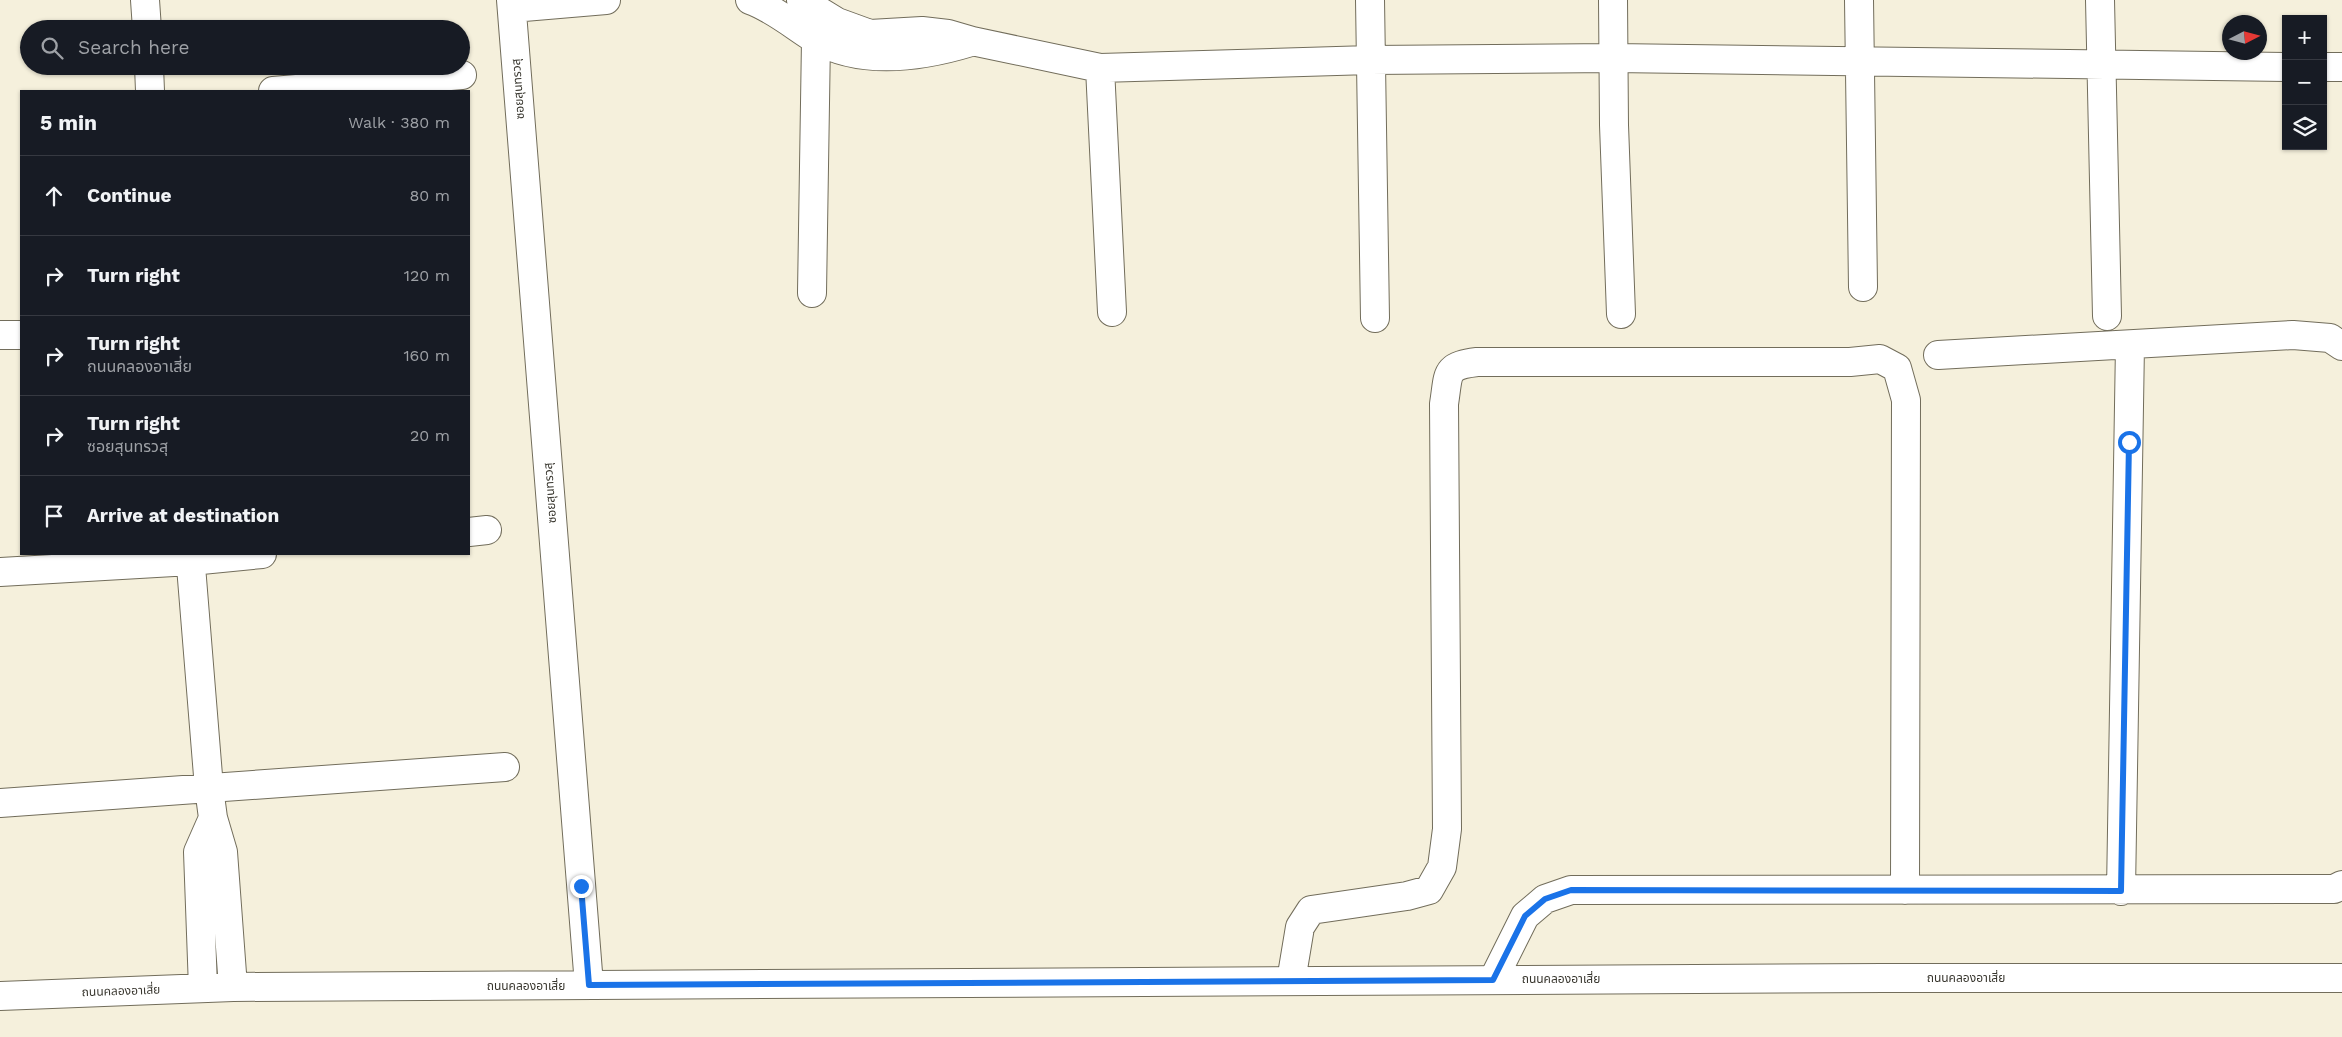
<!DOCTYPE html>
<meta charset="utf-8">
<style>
:root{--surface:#171b24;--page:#242831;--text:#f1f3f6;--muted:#9ea1a6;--line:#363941}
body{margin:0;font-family:"Work Sans","Noto Sans Thai",sans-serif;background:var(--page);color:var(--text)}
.controls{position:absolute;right:15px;top:15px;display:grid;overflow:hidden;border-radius:0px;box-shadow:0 1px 4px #0004}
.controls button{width:45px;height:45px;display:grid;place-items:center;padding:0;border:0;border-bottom:1px solid var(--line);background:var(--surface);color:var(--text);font:25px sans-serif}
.compass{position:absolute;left:2222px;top:15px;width:45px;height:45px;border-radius:50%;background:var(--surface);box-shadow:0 1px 4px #0004;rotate:84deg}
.stop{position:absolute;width:15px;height:15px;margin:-11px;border:4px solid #1a73e8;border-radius:50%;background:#fff}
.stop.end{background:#1a73e8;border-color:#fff;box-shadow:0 1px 5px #0008}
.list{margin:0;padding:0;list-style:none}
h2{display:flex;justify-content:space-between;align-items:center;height:65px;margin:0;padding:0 20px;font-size:21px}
h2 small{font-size:16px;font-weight:400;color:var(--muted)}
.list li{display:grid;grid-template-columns:32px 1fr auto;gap:15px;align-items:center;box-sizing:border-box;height:80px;padding:0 20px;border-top:1px solid var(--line)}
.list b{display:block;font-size:19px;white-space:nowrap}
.list p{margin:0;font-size:16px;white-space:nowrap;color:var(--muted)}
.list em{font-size:16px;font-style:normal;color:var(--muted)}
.icon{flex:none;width:28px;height:28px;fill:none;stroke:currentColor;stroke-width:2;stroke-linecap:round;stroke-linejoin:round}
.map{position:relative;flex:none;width:2342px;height:1037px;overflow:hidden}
.search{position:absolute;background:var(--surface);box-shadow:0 1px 4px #0004;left:20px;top:20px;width:450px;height:55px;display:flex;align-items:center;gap:12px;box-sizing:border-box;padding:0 18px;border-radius:28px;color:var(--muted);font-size:19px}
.panel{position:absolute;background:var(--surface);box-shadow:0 1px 4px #0004;left:20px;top:90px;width:450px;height:465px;border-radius:0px}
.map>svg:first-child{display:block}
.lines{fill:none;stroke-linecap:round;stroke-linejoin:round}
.minor-casing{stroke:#726d5b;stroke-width:30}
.minor{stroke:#fff;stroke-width:28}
.route{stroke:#1a73e8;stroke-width:6}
.labels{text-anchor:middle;stroke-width:4.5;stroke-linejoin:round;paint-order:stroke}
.street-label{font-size:12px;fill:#38362e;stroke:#fff}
</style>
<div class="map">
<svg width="2342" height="1037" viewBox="0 0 2342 1037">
<rect width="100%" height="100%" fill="#f5f0dc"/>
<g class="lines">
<g class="minor-casing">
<path id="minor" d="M145 0 147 29
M511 0 589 985
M750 0C773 8 794 26 815 39 862 66 922 57 971 42
M801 0 837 22 870 34 922 31 948 34 972 41 1100 68 1370 60 1614 58 2286 67
M1370 0 1375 318
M1613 0 1614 125 1621 314
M1859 0 1863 287
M2100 0 2107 316
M512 8 606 0
M149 66 150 91
M2323 67H2342
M1100 68 1112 312
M273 91 462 75
M812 293 816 40 825 15
M0 335H21
M1938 355 2293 335 2330 338 2342 346
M469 532 487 530
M190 554 209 788 213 818 223 852 233 987
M0 572 191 561 262 554
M0 803 505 767
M2121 891 2130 345
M1493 980 1525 916 1545 899 1571 890 2334 889 2342 885
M1291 981 1300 927 1311 910 1407 896 1429 890 1442 867 1447 829 1444 404C1449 373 1444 366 1477 362H1850L1880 359 1897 368 1906 400 1905 890
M203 988 198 852 213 818
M0 996 233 987 1884 978H2342"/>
</g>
<use href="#minor" class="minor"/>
</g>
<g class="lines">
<path class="route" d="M581 886 589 985 1493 980 1525 916 1545 899 1571 890 2121 891 2129 442"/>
</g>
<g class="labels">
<g class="street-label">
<text transform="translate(518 89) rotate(-94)" y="4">ซอยสุนทรวสุ</text>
<text transform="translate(550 493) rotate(-94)" y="4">ซอยสุนทรวสุ</text>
<text x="1966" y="982">ถนนคลองอาเสี่ย</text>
<text x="1561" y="983">ถนนคลองอาเสี่ย</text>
<text x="526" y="990">ถนนคลองอาเสี่ย</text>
<text transform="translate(121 991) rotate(-2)" y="4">ถนนคลองอาเสี่ย</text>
</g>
</g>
</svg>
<div class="controls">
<button>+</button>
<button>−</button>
<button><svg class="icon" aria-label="layers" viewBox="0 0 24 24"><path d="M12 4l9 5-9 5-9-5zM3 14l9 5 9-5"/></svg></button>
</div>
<svg class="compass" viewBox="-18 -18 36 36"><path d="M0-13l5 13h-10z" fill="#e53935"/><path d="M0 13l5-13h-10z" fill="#9ea1a6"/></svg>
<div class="stop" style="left:2129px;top:442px"></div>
<div class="stop end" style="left:581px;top:886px"></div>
<div class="search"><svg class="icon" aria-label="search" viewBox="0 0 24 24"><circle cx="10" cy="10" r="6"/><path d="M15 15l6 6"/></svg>Search here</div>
<section class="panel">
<h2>5 min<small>Walk · 380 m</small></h2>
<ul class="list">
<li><svg class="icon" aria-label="ahead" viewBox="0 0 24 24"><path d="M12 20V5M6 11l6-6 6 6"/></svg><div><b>Continue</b></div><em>80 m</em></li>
<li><svg class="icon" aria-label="right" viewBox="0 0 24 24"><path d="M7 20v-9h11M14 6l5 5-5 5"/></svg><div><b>Turn right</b></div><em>120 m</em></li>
<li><svg class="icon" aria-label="right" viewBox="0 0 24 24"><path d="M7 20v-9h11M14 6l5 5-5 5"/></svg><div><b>Turn right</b><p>ถนนคลองอาเสี่ย</p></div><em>160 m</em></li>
<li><svg class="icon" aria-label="right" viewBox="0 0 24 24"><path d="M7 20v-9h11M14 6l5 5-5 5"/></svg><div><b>Turn right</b><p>ซอยสุนทรวสุ</p></div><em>20 m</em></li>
<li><svg class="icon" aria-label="arrive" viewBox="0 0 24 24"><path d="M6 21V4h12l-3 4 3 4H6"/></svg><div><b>Arrive at destination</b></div></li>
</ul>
</section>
</div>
